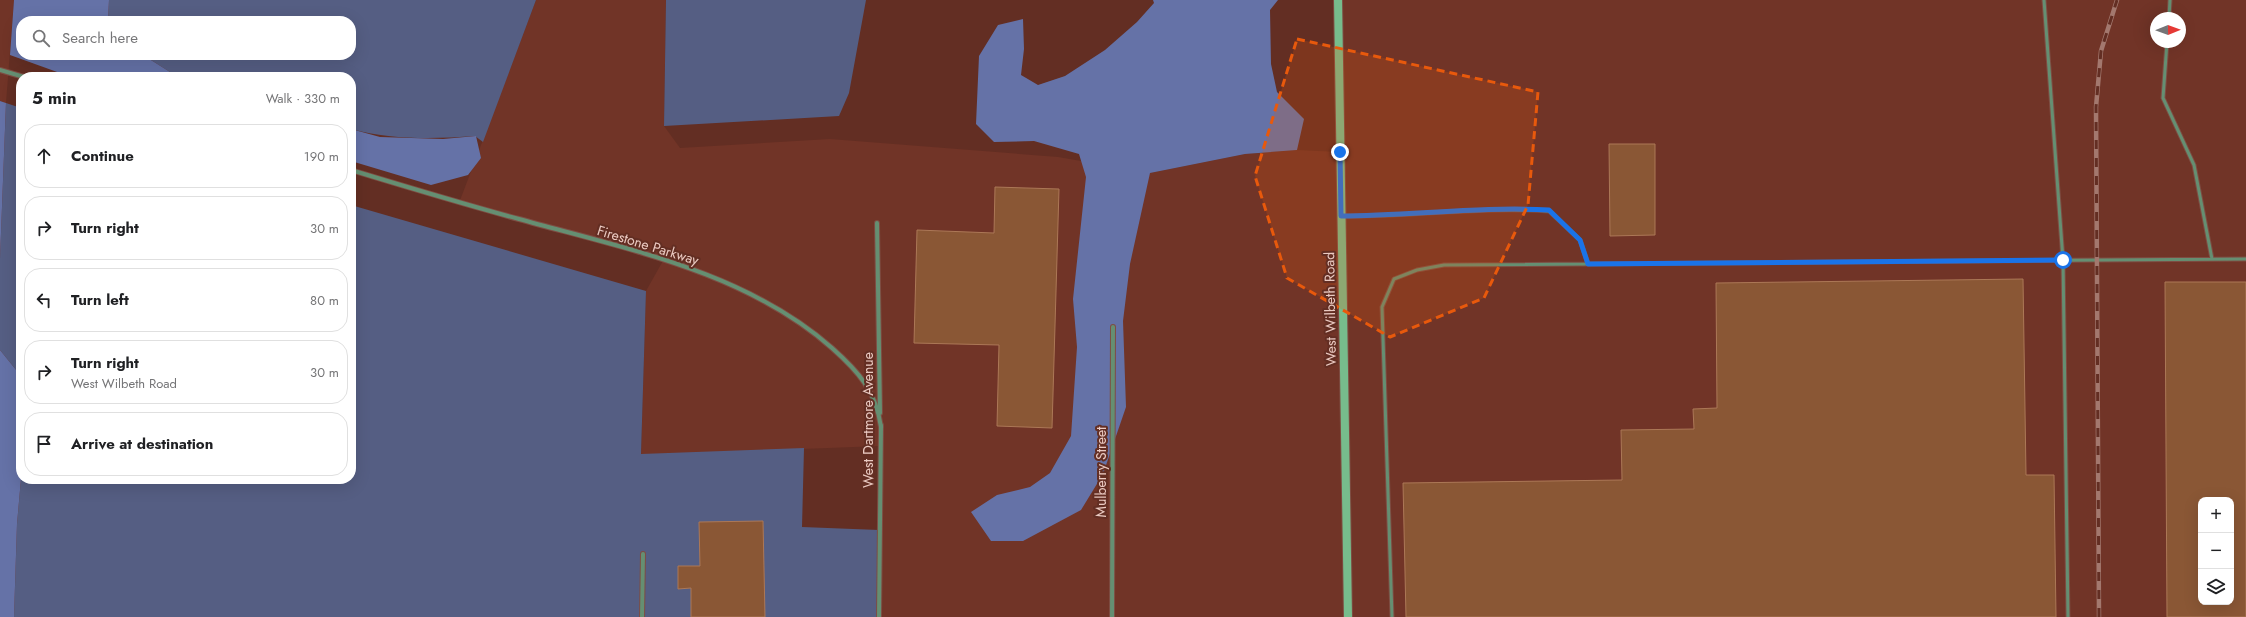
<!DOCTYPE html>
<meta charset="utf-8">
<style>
:root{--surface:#fff;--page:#f6f6f6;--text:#202124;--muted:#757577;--line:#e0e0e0}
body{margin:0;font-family:Jost,sans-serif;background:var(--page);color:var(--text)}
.controls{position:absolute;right:12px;bottom:12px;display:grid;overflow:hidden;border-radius:8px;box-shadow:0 4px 16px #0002}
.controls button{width:36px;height:36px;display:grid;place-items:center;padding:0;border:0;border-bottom:1px solid var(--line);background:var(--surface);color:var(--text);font:20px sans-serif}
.compass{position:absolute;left:2150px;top:12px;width:36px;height:36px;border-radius:50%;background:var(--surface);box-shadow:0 4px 16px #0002;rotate:89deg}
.stop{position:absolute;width:12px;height:12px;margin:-9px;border:3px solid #1a73e8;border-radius:50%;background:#fff}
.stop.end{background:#1a73e8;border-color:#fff;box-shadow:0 1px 4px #0008}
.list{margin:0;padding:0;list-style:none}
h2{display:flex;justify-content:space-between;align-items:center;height:52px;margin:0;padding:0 16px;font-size:17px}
h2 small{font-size:13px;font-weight:400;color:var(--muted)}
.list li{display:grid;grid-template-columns:26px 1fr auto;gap:12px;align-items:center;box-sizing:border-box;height:64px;margin:0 8px 8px;padding:0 8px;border:1px solid var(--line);border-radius:16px}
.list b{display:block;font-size:15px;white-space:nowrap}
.list p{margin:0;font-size:13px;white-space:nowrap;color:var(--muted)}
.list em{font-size:13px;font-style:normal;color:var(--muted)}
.icon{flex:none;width:22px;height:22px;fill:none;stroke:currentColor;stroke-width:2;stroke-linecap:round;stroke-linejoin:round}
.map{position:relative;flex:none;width:2246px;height:617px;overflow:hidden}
.search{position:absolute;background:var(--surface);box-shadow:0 4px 16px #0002;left:16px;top:16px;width:340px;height:44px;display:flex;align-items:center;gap:10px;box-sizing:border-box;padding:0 14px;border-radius:16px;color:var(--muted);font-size:15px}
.panel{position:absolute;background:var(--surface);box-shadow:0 4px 16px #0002;left:16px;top:72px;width:340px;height:412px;border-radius:16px}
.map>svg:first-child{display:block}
.built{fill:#713427;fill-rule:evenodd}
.green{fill:#555e83}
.forest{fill:#6572a7}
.building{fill:#8a5735;stroke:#ac7857;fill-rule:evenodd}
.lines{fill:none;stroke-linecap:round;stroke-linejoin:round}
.service-casing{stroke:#7e4d43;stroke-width:5}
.minor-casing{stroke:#7e4d43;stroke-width:6}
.secondary-casing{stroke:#7e4d43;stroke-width:10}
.service{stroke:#658f72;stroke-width:3}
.minor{stroke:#658f72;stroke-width:4}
.secondary{stroke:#77bc8c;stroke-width:8}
.rail-casing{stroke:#a3786e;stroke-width:4.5}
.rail{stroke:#632e23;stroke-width:3;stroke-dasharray:9;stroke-linecap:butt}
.route{stroke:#1a73e8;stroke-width:5}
.marked{fill:#e8590c;fill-opacity:0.2;stroke:#e8590c;stroke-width:3;stroke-dasharray:8 5;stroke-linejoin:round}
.labels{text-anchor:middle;stroke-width:4;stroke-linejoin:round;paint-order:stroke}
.street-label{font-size:14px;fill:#ebcac2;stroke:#632e23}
</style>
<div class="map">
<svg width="2246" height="617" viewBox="0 0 2246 617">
<rect width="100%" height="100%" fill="#632e23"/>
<path class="built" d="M0 0H14L6 103 0 101Z
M536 0H666L664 126 680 148 830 139 1058 157 1150 173 1245 154 1297 150 1340 152 1348 617H879L880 446 641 455 646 291 664 259 459 203Z
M1339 0H2246V617H1352ZM2156 18H2180V42H2156ZM2201 500H2231V602H2201Z"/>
<path class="green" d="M109 0H536L483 142 475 136C435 139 390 140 351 129V77H178L143 55H351V21H108Z
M666 0H866L849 93 839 116 664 126Z
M6 103 21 108V376L0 350V259Z
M351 205 646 291 641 454 804 448 802 527 879 530V617H14L17 524 21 479H351Z"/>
<path class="forest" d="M14 0H109L108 21H21V55H143L178 77H71L10 55Z
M1153 0H1278L1270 10 1271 64 1277 92 1304 119 1297 150 1245 154 1150 173 1130 264 1123 321 1126 407 1103 474 1081 510 1023 541H991L971 512 997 495 1030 487 1050 473 1071 436 1077 347 1073 299 1086 177 1079 154 1034 141 994 142 976 124 979 56 998 25 1023 19 1024 49 1021 75 1038 85 1065 76 1105 50 1137 22 1154 3Z
M0 101 6 103 0 259Z
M351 129 380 137 443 139 476 136 481 158 468 175 431 185 351 161Z
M0 350 21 376V479L17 524 14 617H0Z"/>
<path class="building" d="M1609 144H1655V235L1610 236Z
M995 187 1059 189 1052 428 997 426 999 345 914 343 917 230 994 233Z
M2023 279 2026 475H2054L2056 617H1406L1403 483 1622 480 1621 430 1694 429 1693 409 1717 408 1716 283Z
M2165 282H2246V617H2167ZM2201 500H2231V602H2201Z
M763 521 765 617H691V588L678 589V566H700L699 522Z"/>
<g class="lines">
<g class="service-casing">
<path id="service" d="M2044 0 2063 260 2068 617
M2169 18 2170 0
M2167 42 2163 98 2194 165 2212 259
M1343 216C1412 217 1480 206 1549 211L1580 240 1588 264
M1392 617 1382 307 1394 279 1417 270 1444 265 2246 259"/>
</g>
<g class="minor-casing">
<path id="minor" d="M0 70 24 77
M351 170C407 187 463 204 519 219 627 249 746 272 832 348 858 371 876 391 881 427
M877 223 880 413
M642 617 643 554
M879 617 881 425
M1112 617 1113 327"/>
</g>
<g class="secondary-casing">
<path id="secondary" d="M1338 0 1348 617"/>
</g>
<use href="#service" class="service"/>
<use href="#minor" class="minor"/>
<use href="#secondary" class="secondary"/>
<g class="rail-casing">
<path id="rail" d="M2099 617 2096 107 2101 51 2117 0"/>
</g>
<use href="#rail" class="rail"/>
</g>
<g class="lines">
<path class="route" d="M1340 152 1341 216C1410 216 1480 206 1549 210L1580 240 1588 264 2063 260"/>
</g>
<path class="marked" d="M1297 39 1538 92 1528 205 1484 298 1390 337 1287 278 1255 176Z"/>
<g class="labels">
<g class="street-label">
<text transform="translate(648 245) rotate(17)" y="5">Firestone Parkway</text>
<text transform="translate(1330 309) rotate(-91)" y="5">West Wilbeth Road</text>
<text transform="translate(868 420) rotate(-90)" y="5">West Dartmore Avenue</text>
<text transform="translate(1101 472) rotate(-90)" y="5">Mulberry Street</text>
</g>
</g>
</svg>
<div class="controls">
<button>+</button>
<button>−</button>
<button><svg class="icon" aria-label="layers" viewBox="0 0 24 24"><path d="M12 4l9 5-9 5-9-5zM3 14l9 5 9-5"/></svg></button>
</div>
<svg class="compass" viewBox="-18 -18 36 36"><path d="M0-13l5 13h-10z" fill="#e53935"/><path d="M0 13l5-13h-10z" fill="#757577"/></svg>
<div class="stop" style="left:2063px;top:260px"></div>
<div class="stop end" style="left:1340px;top:152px"></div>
<div class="search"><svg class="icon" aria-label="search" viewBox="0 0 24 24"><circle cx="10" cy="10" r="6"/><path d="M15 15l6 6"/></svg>Search here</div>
<section class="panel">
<h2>5 min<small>Walk · 330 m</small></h2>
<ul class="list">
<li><svg class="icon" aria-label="ahead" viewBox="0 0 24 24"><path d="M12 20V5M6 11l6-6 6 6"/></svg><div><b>Continue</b></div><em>190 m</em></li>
<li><svg class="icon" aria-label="right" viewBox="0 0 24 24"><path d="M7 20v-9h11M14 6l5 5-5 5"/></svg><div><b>Turn right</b></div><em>30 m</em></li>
<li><svg class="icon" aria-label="left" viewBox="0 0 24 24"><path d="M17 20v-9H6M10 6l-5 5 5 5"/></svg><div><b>Turn left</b></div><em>80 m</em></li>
<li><svg class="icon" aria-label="right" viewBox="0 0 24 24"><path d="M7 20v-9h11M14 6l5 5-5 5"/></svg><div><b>Turn right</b><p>West Wilbeth Road</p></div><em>30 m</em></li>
<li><svg class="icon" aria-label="arrive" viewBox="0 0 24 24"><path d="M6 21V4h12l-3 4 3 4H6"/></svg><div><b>Arrive at destination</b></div></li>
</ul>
</section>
</div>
